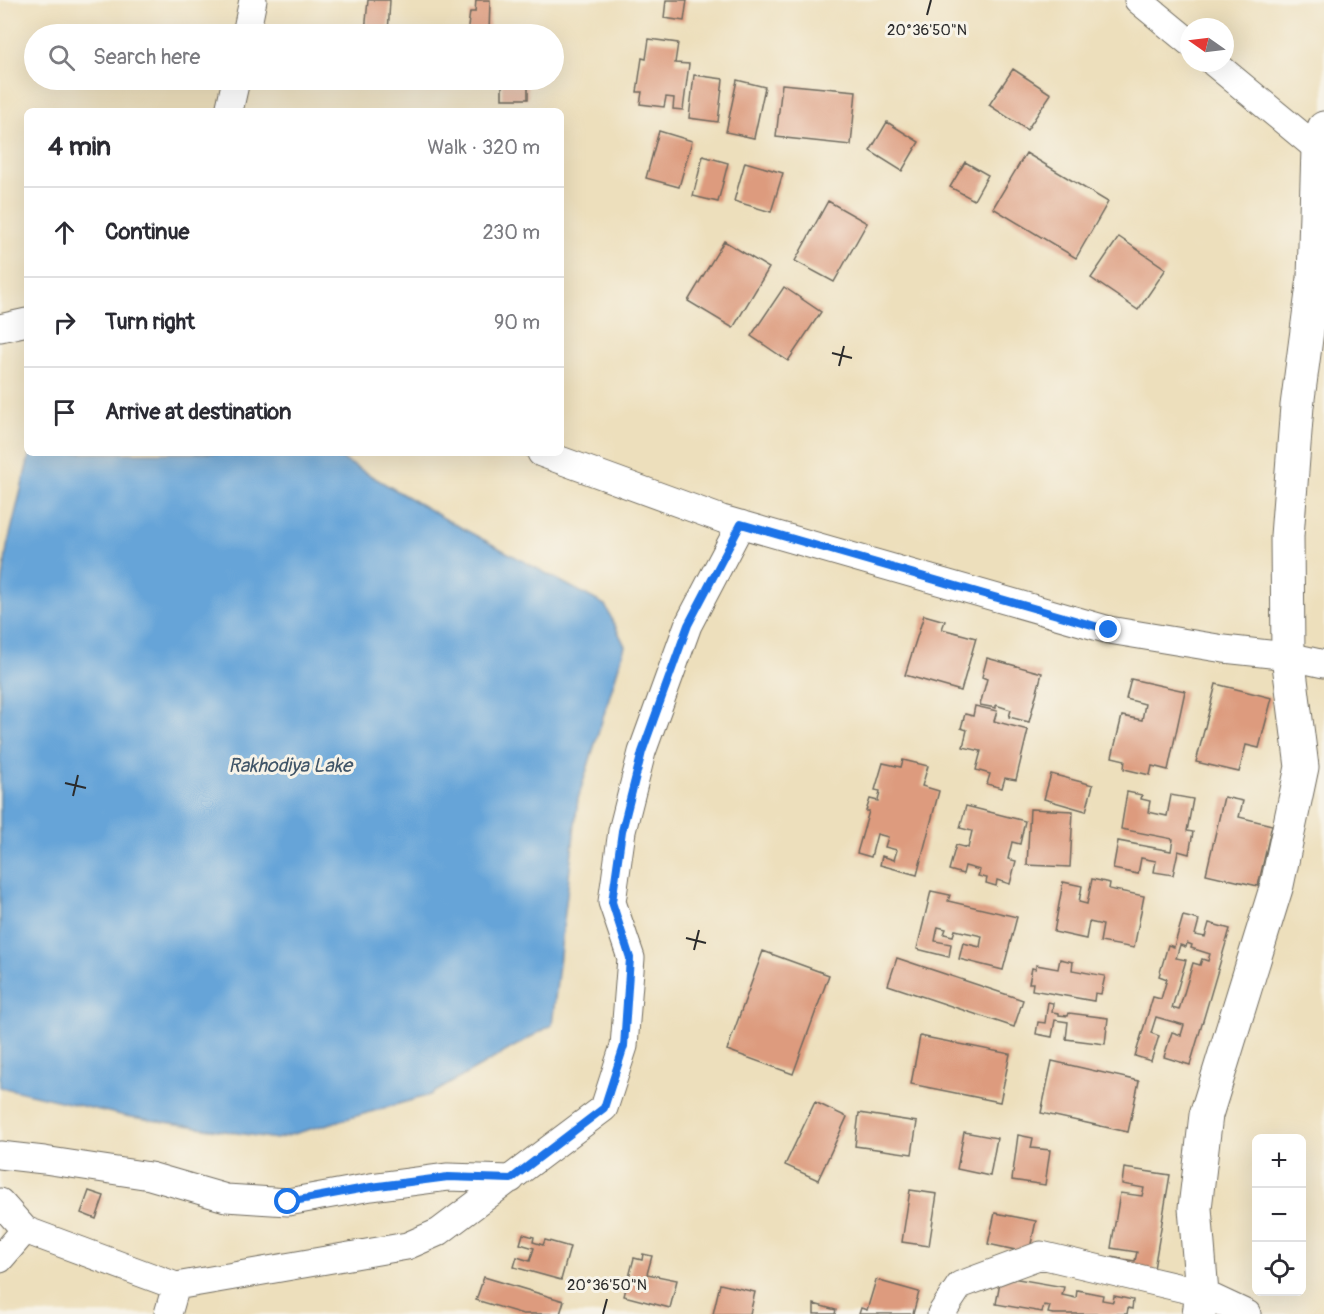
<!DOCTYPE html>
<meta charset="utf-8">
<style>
:root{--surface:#fff;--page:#f7f7f7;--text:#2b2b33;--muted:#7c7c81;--line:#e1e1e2}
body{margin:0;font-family:Pangolin,sans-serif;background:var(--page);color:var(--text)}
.controls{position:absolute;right:18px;bottom:18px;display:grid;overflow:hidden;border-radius:9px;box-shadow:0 6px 24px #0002}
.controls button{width:54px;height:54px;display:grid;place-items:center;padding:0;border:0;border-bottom:2px solid var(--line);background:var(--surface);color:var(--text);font:30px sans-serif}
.compass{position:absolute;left:1180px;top:18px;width:54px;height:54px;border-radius:50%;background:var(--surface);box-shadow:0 6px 24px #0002;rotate:284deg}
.stop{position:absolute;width:18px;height:18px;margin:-14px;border:4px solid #1a73e8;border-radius:50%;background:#fff}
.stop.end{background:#1a73e8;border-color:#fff;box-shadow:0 2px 6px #0008}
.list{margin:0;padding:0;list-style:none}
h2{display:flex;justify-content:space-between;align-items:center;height:78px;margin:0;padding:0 24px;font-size:26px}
h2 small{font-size:20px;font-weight:400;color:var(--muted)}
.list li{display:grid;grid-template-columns:39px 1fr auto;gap:18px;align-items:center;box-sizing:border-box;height:90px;padding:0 24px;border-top:2px solid var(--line)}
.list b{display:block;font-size:22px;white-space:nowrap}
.list em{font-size:20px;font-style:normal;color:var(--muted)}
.icon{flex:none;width:33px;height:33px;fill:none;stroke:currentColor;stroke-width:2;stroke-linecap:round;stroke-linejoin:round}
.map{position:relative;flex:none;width:1324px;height:1314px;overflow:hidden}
.search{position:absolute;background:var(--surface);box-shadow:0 6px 24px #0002;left:24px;top:24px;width:540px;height:66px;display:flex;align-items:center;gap:15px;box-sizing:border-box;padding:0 21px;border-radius:33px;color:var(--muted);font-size:22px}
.panel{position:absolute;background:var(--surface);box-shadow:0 6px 24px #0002;left:24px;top:108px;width:540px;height:348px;border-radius:9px}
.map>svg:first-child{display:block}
.water{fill:#66a4d8;stroke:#486882;stroke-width:1.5}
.building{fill:#dd9b7e;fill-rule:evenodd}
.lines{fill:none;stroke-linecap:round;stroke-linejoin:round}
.minor-casing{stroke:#6f6a5e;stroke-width:29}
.tertiary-casing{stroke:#6f6a5e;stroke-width:35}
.minor{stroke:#fff;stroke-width:27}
.tertiary{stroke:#fff;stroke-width:33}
.route{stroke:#1a73e8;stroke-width:8}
.ticks{fill:none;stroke:#2b2b2b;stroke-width:2}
.labels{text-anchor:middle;stroke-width:6;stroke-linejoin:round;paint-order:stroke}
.water-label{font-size:20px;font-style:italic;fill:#405568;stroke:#f7f3e8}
.ticks-label{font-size:15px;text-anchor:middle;fill:#2b2b2b;stroke:#f7f3e8;stroke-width:6;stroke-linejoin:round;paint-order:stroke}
</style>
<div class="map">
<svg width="1324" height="1314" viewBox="0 0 1324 1314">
<rect width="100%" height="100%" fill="#f7f3e8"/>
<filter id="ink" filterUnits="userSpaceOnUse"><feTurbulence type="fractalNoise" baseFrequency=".0167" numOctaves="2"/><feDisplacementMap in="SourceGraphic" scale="12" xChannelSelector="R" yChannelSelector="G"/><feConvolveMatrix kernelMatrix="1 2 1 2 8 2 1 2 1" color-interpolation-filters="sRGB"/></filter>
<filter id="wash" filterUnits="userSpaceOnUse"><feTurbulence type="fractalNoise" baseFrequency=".008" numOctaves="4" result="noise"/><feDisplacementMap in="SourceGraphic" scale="24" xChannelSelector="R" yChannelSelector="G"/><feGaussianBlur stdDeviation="1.35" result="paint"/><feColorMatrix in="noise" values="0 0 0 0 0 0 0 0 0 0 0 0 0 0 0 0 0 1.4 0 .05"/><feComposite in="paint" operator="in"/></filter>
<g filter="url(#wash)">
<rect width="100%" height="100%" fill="#eddfbc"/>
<path class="water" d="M30 453H332L447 520 605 605 625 646 578 799 552 1025 430 1095 276 1139 125 1116 0 1087V603L7 547Z"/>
<g id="blocks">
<path class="building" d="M368 0H390L388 34 365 32Z
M476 0H490L489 34H467L470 12H475Z
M666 0H687L684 21 664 18Z
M649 39 678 43 675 63 689 64 683 110 673 109 674 98 666 97 664 107 640 104 642 92H637L642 58 646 59Z
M1013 69 1051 94 1027 130 989 105Z
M694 75 723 79 718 122 689 118Z
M502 80H528V99H502Z
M737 80 765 87 754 138 726 132Z
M782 84 856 91 851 145 776 137Z
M887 122 919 142 902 171 870 151Z
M659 131 692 141 679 187 646 178Z
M1026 153 1108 202 1076 258 993 208Z
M703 156 728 163 718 202 693 196Z
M745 162 783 173 771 212 734 201Z
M965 162 988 175 974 200 950 187Z
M828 201 867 223 834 282 795 261Z
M1119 237 1166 269 1138 310 1091 278Z
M724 241 769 268 733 328 688 301Z
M784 287 821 312 788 361 751 336Z
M924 615 945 621 942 629 976 638 961 691 905 675Z
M987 658 1042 673 1029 722 1009 717 1011 710 996 705V708L980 705 987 679 982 677Z
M1131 679 1185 691 1168 770 1152 766 1150 775 1124 769 1125 760 1112 757 1122 716 1142 720 1145 704 1126 699Z
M1216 684 1272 698 1259 748 1246 745 1239 772 1196 762Z
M975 706 997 711 994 721 1028 730 1016 780 1005 778 1002 788 987 784 990 774 976 770 981 751 963 747 967 730 961 728 965 714 973 716Z
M903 760 928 766 922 786 939 791 917 875 880 865 882 856 894 860 897 850 885 847 888 837 877 834 871 857 857 853 869 811H866L870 799 878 801 880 791 875 790 883 763 901 767Z
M1051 774 1093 785 1086 811 1044 799Z
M1127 792 1142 795 1141 799 1150 801 1148 812 1167 816 1171 795 1193 799 1187 831 1193 832 1189 854 1178 851 1173 875 1154 872 1156 861 1141 858 1138 874 1113 869 1118 841 1171 851 1173 839 1121 829Z
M1224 797 1243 801 1239 817 1272 825 1258 886 1206 874Z
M966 806 1025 821 1020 844 1012 842 1008 859 1016 861 1010 884 997 880 996 886 986 883 987 878 978 876 980 870 965 866 963 874 949 870 956 845 968 848 972 831 960 828Z
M1030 809 1073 811 1070 867 1027 865Z
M1092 879 1110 883 1109 889 1144 896 1134 948 1100 942 1103 925 1089 922 1086 939 1054 932 1063 882 1082 886 1079 902 1087 904Z
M931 891 950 895 948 901 1017 917 1003 970 959 959 963 943 980 947 982 936 955 930 953 936 944 934 946 929 938 927 935 941 951 944 949 957 917 949Z
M1183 916 1199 920 1195 935 1205 937 1209 923 1230 929 1190 1065 1164 1057 1172 1032 1181 1035 1184 1025 1156 1017 1151 1033 1159 1036 1151 1061 1135 1056 1153 997 1161 999 1167 979 1159 976 1168 945 1174 947ZM1187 943 1192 945 1191 948 1210 954 1208 961 1202 959 1200 965 1193 963 1179 1010 1172 1008 1186 960 1176 958 1180 945 1186 947Z
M763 951 829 975 793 1074 727 1050Z
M897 958 1023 1000 1014 1027 888 985Z
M1060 959 1073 962 1072 970 1105 976 1101 994 1095 993 1094 1001 1032 990 1033 983H1029L1032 968 1036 969V965L1058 969Z
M1048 1002 1053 1003 1052 1012 1059 1013V1015L1068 1016 1069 1013 1108 1018 1105 1044 1066 1039 1068 1022 1055 1020 1052 1037 1036 1034 1038 1022 1045 1023Z
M920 1036 1010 1054 1000 1102 911 1084Z
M1052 1061 1139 1081 1128 1132 1041 1113Z
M815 1102 847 1117 818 1180 785 1165Z
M859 1113 917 1122 912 1154 855 1146Z
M964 1132 997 1138 990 1176 957 1169Z
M1018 1135 1033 1138 1031 1148 1050 1150 1045 1185 1012 1180Z
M1124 1168 1170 1175 1153 1275 1109 1268 1111 1257 1135 1261 1137 1252 1111 1248 1120 1193 1142 1196 1144 1188 1122 1184Z
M910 1190 937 1194 929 1246 902 1242Z
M89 1191 104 1196 96 1219 81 1213Z
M995 1213 1036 1221 1029 1253 988 1244Z
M523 1234 534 1237 533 1242 543 1245 545 1240 570 1247 561 1280 514 1267 517 1257 530 1261 534 1248 520 1244Z
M643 1254 652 1256 647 1274 677 1280 670 1308 624 1296 634 1258 642 1260Z
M1001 1276 1064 1287 1062 1295 1076 1298 1077 1290 1103 1295 1102 1300 1113 1302 1114 1296 1133 1300 1132 1309 1128 1308 1127 1314H1053L1048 1313 1050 1306 1044 1305 1042 1312 996 1304Z
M484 1277 564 1301 560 1314H523L476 1300Z
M876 1280 919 1292 913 1314H859L861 1308 867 1310Z
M720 1284 755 1292 750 1314H713Z
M814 1304 836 1310 835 1314H814Z"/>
</g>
</g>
<g filter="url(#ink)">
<use href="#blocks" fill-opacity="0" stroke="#6f6a5e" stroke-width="1.5"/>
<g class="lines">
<g class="minor-casing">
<path id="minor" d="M1138 0 1189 42
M246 34 253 0
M1214 63 1318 149
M229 111 236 80
M0 328 27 322
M541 453 722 519 1109 630 1224 649 1288 656 1324 664
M0 1155 44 1160 150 1176 226 1198 288 1202 371 1187 448 1177 511 1179
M0 1202 25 1230 176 1286 407 1246 439 1232 604 1108 624 1046 631 958 612 902 622 831 642 752 688 625 741 524
M0 1259 25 1230
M168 1314 176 1286
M941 1314 960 1285 1041 1255 1202 1293 1247 1314"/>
</g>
<g class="tertiary-casing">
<path id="tertiary" d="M1199 1314 1202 1293 1195 1208 1206 1115 1277 885 1302 767 1288 656 1287 536 1297 406 1314 278 1318 149 1324 128"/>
</g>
<use href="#minor" class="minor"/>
<use href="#tertiary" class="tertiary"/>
</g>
</g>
<g class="lines" filter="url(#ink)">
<path class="route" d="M288 1202 371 1187 448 1177 511 1179 604 1108 624 1046 630 958 612 902 622 831 642 752 688 625 741 524 1109 630"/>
</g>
<path class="ticks" d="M927 15 931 0M832 353 852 358M839 366 844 346M65 783 86 788M73 796 78 775M686 938 706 943M694 950 699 930M603 1314 607 1299"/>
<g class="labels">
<g class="water-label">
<text x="290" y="772">Rakhodiya Lake</text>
</g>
</g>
<g class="ticks-label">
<text x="927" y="35">20°36'50"N</text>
<text x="607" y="1290">20°36'50"N</text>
</g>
</svg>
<div class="controls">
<button>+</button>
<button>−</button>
<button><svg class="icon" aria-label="locate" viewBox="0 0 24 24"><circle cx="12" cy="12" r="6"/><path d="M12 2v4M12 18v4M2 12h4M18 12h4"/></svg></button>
</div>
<svg class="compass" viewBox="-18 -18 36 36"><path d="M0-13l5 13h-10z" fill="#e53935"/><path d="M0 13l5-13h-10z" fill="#7c7c81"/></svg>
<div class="stop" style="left:288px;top:1202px"></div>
<div class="stop end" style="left:1109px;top:630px"></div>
<div class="search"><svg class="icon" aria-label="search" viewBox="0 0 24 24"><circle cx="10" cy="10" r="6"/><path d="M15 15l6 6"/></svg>Search here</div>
<section class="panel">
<h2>4 min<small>Walk · 320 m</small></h2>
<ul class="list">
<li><svg class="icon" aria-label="ahead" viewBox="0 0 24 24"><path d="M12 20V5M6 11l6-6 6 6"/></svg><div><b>Continue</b></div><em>230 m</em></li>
<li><svg class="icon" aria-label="right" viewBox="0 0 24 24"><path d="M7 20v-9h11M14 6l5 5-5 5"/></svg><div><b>Turn right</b></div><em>90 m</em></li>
<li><svg class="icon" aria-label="arrive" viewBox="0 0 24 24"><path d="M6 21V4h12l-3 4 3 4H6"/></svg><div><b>Arrive at destination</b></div></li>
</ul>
</section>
</div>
